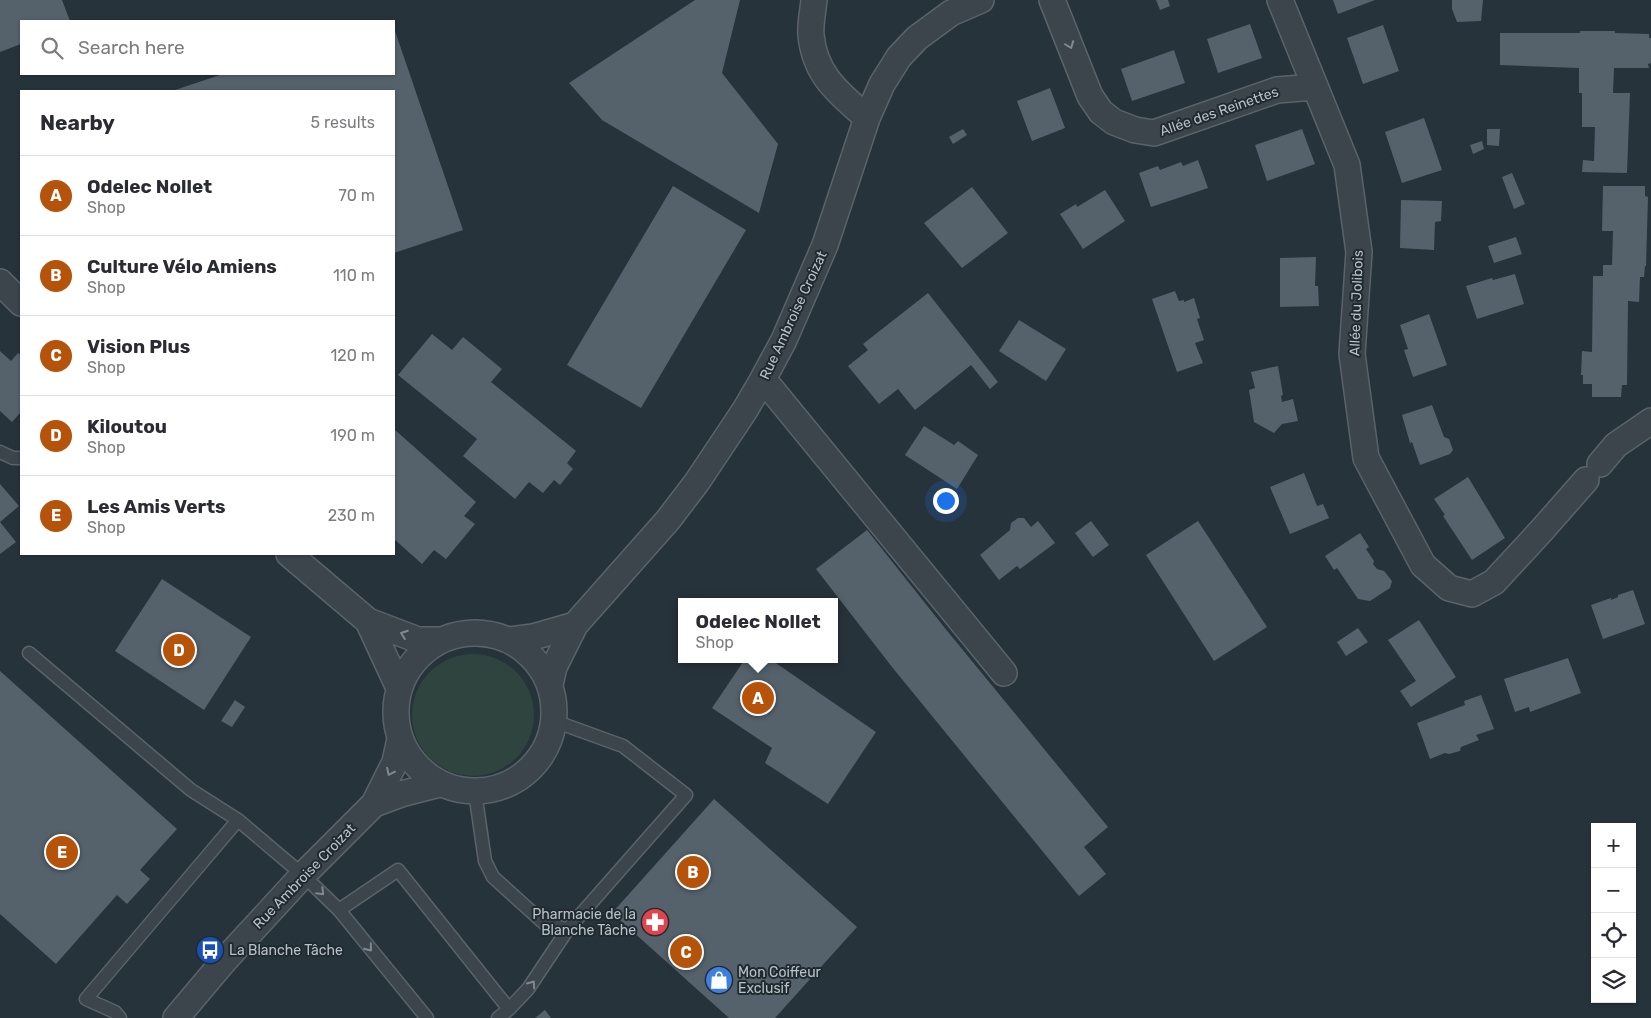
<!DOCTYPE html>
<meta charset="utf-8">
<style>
:root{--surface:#fff;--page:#f7f7f7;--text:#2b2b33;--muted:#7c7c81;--line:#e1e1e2;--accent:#b45309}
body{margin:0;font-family:Rubik,sans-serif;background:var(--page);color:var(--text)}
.controls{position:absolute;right:15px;bottom:15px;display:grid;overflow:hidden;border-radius:0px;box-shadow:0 1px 4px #0004}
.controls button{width:45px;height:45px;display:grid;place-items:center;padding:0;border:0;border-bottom:1px solid var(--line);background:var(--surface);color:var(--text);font:25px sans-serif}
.you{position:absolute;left:945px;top:500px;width:18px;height:18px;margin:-12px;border:4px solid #fff;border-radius:50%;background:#1a73e8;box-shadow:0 0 0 8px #1a73e833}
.badge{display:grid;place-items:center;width:32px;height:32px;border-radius:50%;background:var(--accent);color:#fff;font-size:16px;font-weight:700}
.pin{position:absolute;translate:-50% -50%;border:2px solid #fff;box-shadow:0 1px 5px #0006}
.popup{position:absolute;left:678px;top:598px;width:160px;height:65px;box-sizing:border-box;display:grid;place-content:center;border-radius:0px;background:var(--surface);filter:drop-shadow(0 1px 4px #0005);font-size:16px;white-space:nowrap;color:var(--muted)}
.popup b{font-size:19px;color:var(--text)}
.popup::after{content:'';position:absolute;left:50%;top:100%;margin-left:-10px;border:10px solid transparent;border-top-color:var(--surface)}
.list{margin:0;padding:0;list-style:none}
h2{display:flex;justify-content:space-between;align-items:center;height:65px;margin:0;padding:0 20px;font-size:21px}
h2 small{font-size:16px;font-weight:400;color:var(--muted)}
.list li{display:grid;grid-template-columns:32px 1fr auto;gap:15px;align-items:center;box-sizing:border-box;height:80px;padding:0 20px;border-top:1px solid var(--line)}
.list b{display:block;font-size:19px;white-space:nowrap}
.list p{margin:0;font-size:16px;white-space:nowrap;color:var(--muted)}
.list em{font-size:16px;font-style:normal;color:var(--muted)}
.icon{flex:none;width:28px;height:28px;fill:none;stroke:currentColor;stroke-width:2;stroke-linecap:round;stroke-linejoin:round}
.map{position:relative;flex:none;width:1651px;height:1018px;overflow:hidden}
.search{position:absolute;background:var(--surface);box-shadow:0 1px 4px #0004;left:20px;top:20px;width:375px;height:55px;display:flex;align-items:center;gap:12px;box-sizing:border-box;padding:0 18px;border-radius:0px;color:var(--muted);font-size:19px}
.panel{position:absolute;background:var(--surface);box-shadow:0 1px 4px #0004;left:20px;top:90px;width:375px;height:465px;border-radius:0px}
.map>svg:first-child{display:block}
.green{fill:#2f433f}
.building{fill:#55626b}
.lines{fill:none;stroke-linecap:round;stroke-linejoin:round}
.service-casing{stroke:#596369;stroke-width:15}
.minor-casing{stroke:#596369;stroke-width:28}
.service{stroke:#3b454b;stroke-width:12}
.minor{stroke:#3b454b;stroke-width:25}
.oneway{stroke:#7f898f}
.labels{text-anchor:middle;stroke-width:4;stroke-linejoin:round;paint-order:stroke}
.street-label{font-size:14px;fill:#b6c0c7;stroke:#202a30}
.poi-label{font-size:14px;fill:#b6c0c7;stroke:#202a30;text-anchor:start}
</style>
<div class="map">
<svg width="1651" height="1018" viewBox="0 0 1651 1018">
<rect width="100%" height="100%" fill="#27333b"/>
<path class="green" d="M412 715a61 61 0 1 1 122 0a61 61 0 1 1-122 0Z"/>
<path class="building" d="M0 0H62L70 21H21V44L0 52Z
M695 0H740L722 73 778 144 759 213 602 120 569 83Z
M1156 0H1168L1170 6 1160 10Z
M1333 0H1375L1338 14Z
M1452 0H1483L1481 21 1457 22 1452 9Z
M1250 24 1262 58 1218 73 1207 39Z
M1383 25 1399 71 1363 84 1347 38Z
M394 28 463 230 394 253V91H172L223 74H394Z
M1580 31H1615V33L1649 34V38H1651V63L1648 64 1649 68H1614L1613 93H1630L1627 173 1582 172 1583 160 1594 161 1595 127H1582V93H1579V68L1500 65V33H1580Z
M1174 50 1185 83 1132 101 1121 69Z
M1050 88 1065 128 1032 141 1017 101Z
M1424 118 1442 170 1402 183 1385 132Z
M963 129 967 135 953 144 949 137Z
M1302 129 1315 164 1267 181 1255 145Z
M1487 129H1500L1499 146 1487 145Z
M1482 141 1484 149 1473 154 1470 145Z
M1198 160 1208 188 1151 207 1139 173 1158 166 1160 170 1181 162 1183 166Z
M1512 173 1525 204 1514 209 1502 177Z
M673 186 746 230 641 408 567 365Z
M1603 186H1645V196L1648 197 1646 266H1645L1644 277H1640L1639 302 1628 301 1627 385H1622L1621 397H1592V384H1583V375H1581L1582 351 1592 352 1593 276H1603V265H1612L1613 231H1602Z
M972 187 1008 233 962 268 924 223Z
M1105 190 1125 221 1083 249 1060 214 1076 204 1077 207Z
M1401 200 1442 201 1441 221 1435 222 1434 250 1400 248Z
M1516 237 1522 254 1494 263 1488 246Z
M1316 257 1315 286H1318L1319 306 1280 307V258Z
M1515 274 1524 304 1477 319 1466 286 1492 278 1493 280Z
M1175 291 1179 301 1184 300V302L1194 298 1200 318 1197 319 1204 340 1195 343 1203 363 1177 372 1152 299Z
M928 293 998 382 990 389 971 365 915 410 898 389 879 404 848 366 868 350 863 344Z
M1429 314 1447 365 1413 377 1404 350 1408 349 1400 325Z
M1019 320 1066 349 1046 381 999 351Z
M432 334 452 350 463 337 502 369 491 382 576 451 567 463 573 469 560 485 554 480 543 493 529 482 515 499 463 456 477 439 398 375Z
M0 351 11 361 18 353 21 355V412L12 422 0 411Z
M1278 366 1283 395 1281 396 1282 402 1293 399 1298 421 1282 424 1274 433 1254 422 1249 390 1255 388 1251 372Z
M1432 405 1444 437 1449 439 1453 450 1450 454 1420 465 1412 442 1410 443 1402 415Z
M924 426 954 445 958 441 978 455 957 489 905 455Z
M394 429 476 502 464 516 475 524 446 559 434 550 422 564 394 539Z
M1304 473 1317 506 1323 504 1329 518 1290 534 1270 487Z
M1468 477 1505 538 1472 560 1443 516 1445 515 1434 499Z
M0 484 19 506 0 522 16 542 0 554Z
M1018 518H1024L1031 527 1038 521 1055 543 1020 569 1017 566 999 580 980 555 1010 530 1011 523Z
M1091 521 1109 545 1093 557 1075 533Z
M1198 521 1267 627 1214 661 1146 555Z
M867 530 944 627 1108 827 1084 847 1106 874 1079 896 892 667 816 569Z
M1360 533 1369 547 1366 549 1374 561 1373 564 1377 569 1384 571 1392 581 1390 588 1370 601 1358 599 1337 568 1334 570 1325 556Z
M162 579 251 637 204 710 115 651Z
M1633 590 1645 624 1603 639 1591 605 1611 598V600L1618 597V595Z
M1419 620 1456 677 1411 707 1400 691 1416 681 1388 640Z
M1358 628 1368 642 1346 656 1337 642Z
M1568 658 1581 693 1530 712 1529 707 1515 712 1504 679Z
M745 659H770L876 732 828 804 765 763 772 748 712 708Z
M0 671 177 829 140 870 150 879 127 904 117 895 56 964 0 914Z
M1481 695 1494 729 1476 735 1479 740 1461 747 1460 751 1449 754 1445 753 1430 759 1417 723 1465 705 1464 701Z
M235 700 245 707 232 727 221 721Z
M714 799 857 927 775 1018H729L612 913Z
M545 1010 551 1018H535Z"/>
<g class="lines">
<g class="service-casing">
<path id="service" d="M0 452 13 458H21
M29 653 191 790 238 820 303 875 339 910 427 1018
M475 792 485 861 493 877 545 924 568 929
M339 910 398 870 509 1009
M120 1018 115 1012 86 999 238 820
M498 1018 509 1009 528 989 568 929 686 795 623 746 554 721"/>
</g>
<g class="minor-casing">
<path id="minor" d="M814 0C813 11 810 24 811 35 815 76 839 93 867 118
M1052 0 1090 96 1101 112 1114 122 1135 130 1154 133 1277 90 1315 87
M1280 0 1347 165 1359 252 1352 354 1366 458 1423 565 1449 588 1472 594 1494 582 1542 530 1586 480
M0 282 21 303
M763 379 1004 673
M1600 464 1616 445 1651 421
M289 554 368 621 418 640H441
M368 621 399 688
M396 712a79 79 0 1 1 158 0a79 79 0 1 1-158 0Z
M508 640 533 637 575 625
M550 685 554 667 575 625 668 520 697 482 745 410 763 379 784 340 825 245 867 118 882 84 899 57 917 38 951 13 981 0
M374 804 401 794 440 784
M176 1018 224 961 303 875 374 804 395 762 400 739"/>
</g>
<use href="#service" class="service"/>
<use href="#minor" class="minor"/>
</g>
<defs><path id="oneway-chevron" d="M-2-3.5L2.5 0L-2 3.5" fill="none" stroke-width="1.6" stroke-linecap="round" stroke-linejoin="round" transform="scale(1.25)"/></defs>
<g class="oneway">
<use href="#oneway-chevron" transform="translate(1070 45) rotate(69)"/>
<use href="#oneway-chevron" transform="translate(404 634) rotate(-160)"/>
<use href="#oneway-chevron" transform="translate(390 772) rotate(116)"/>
<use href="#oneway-chevron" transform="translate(321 892) rotate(45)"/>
<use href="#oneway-chevron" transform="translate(369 948) rotate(51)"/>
<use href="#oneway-chevron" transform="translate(532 984) rotate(-55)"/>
</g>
<defs>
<g id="pharmacy-disc" transform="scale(1.4375)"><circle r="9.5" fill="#e0444e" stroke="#202a30"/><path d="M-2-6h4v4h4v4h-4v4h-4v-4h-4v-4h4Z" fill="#fff"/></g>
<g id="bus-disc" transform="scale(1.4375)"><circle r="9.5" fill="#1a4fb4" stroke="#202a30"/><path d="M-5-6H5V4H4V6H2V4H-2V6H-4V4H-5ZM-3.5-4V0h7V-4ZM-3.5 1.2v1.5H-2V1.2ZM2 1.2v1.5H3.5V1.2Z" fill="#fff"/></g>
<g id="shop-disc" transform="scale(1.4375)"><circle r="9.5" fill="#3f7fe0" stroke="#202a30"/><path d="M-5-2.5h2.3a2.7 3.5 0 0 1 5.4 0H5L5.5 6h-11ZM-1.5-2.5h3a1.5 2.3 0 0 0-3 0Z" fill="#fff"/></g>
</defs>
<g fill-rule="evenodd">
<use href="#pharmacy-disc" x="655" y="922"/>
<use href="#bus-disc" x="210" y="950"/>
<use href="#shop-disc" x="719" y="980"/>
</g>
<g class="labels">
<g class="street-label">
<text transform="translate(1219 111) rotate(-19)" y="5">Allée des Reinettes</text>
<text transform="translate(1356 303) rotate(-88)" y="5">Allée du Jolibois</text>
<text transform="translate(793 315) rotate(-65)" y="5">Rue Ambroise Croizat</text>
<text transform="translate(304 876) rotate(-46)" y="5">Rue Ambroise Croizat</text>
</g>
<g class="poi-label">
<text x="636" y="919" text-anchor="end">Pharmacie de la<tspan x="636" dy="16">Blanche Tâche</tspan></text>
<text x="229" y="955">La Blanche Tâche</text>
<text x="738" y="977">Mon Coiffeur<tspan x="738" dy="16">Exclusif</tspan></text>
</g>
</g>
</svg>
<div class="controls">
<button>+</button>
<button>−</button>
<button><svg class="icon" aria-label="locate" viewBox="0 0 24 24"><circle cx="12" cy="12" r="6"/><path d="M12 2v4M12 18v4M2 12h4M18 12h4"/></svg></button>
<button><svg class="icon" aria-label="layers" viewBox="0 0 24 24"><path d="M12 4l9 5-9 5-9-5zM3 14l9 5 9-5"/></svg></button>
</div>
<div class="you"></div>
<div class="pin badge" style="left:758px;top:698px">A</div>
<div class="popup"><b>Odelec Nollet</b>Shop</div>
<div class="pin badge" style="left:693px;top:872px">B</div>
<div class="pin badge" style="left:686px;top:952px">C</div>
<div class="pin badge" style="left:179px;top:650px">D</div>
<div class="pin badge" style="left:62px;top:852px">E</div>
<div class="search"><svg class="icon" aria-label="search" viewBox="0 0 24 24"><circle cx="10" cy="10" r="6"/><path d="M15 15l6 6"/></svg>Search here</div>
<section class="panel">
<h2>Nearby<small>5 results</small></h2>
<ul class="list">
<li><span class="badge">A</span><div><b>Odelec Nollet</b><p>Shop</p></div><em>70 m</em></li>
<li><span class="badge">B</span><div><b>Culture Vélo Amiens</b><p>Shop</p></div><em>110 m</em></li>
<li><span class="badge">C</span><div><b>Vision Plus</b><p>Shop</p></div><em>120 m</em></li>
<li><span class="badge">D</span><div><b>Kiloutou</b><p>Shop</p></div><em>190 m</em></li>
<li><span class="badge">E</span><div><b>Les Amis Verts</b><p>Shop</p></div><em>230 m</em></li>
</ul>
</section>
</div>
